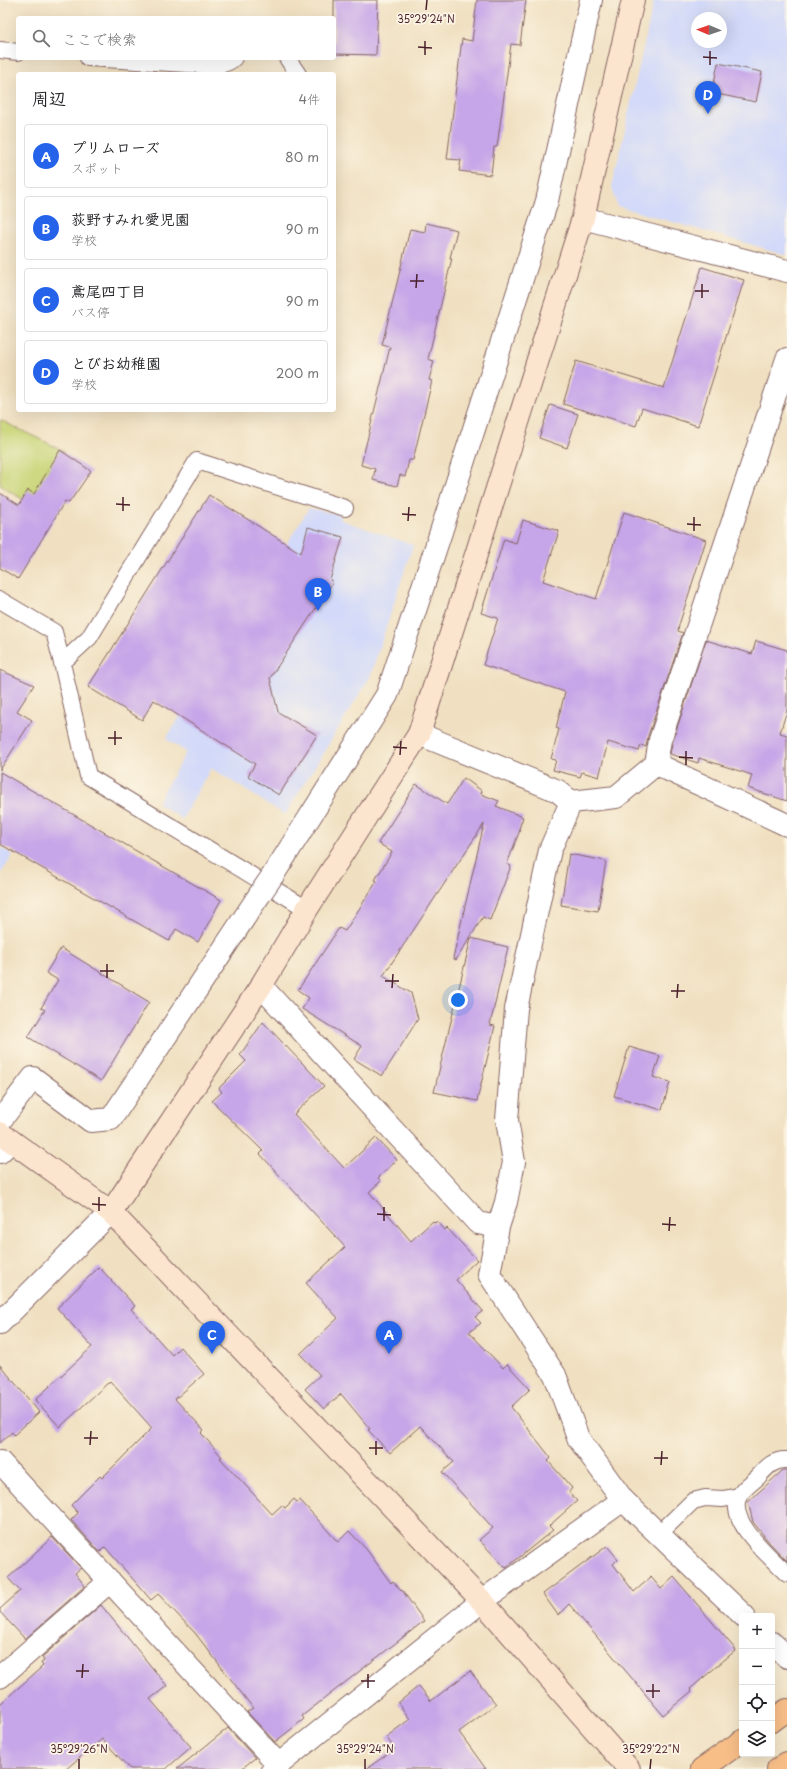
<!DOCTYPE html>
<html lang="ja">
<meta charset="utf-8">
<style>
:root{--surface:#fff;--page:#f6f6f6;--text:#202124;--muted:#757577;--line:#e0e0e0;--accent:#2563eb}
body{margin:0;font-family:"Playpen Sans","Klee One",sans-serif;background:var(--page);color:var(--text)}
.controls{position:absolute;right:12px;bottom:12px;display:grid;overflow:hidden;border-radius:4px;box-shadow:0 4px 16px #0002}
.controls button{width:36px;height:36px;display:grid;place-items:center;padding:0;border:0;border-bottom:1px solid var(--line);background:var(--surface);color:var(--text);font:20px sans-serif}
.compass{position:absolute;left:691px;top:12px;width:36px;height:36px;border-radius:50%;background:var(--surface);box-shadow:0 4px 16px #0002;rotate:272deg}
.you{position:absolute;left:458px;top:1000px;width:14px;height:14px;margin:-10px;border:3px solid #fff;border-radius:50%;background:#1a73e8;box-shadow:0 0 0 6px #1a73e833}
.badge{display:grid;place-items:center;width:26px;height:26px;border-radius:50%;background:var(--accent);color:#fff;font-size:13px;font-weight:700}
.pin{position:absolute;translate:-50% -33px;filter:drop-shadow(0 1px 2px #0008)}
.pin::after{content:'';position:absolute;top:21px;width:14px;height:12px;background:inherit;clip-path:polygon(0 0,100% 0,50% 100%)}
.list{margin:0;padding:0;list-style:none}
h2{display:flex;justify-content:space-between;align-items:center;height:52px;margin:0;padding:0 16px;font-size:17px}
h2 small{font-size:13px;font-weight:400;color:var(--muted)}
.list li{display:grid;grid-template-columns:26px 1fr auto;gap:12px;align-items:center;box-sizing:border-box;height:64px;margin:0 8px 8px;padding:0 8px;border:1px solid var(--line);border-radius:4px}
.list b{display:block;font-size:15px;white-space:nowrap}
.list p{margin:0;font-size:13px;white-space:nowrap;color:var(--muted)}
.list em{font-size:13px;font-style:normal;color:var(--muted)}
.icon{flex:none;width:22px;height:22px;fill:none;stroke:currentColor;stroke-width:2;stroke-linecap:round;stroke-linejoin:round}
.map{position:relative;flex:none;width:787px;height:1769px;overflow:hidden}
.search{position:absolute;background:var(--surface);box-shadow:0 4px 16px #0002;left:16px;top:16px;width:320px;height:44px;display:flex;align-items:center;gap:10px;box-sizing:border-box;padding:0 14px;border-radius:4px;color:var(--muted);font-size:15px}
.panel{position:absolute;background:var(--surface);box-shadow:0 4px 16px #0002;left:16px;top:72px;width:320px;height:340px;border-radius:4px}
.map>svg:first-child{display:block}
.built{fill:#d2d9f9;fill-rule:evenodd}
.green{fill:#c7d475;stroke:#887a50}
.building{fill:#c6a5e8}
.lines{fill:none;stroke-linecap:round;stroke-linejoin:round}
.lane-casing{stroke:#846360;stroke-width:18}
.street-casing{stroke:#846360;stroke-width:24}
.secondary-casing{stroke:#846360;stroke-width:24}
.highway-casing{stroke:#846360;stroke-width:24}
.lane{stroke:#fff;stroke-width:16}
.street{stroke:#fff;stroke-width:22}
.secondary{stroke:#fce5cf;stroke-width:22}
.highway{stroke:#f7be88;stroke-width:22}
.street-bridge-casing{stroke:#846360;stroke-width:24;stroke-linecap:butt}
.street-bridge{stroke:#fff;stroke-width:22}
.ticks{fill:none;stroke:#4a1f2b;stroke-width:1.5}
.ticks-label{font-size:10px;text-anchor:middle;fill:#4a1f2b;stroke:#fcf5e5;stroke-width:3.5;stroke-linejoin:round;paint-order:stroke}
</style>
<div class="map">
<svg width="787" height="1769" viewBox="0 0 787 1769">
<rect width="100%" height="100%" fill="#fcf5e5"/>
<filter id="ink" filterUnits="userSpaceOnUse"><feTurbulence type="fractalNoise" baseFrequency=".025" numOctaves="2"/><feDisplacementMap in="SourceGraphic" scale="8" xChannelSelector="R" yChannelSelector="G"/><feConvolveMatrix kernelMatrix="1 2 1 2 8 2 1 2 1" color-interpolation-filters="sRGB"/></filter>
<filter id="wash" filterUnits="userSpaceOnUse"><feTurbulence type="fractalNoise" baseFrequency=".012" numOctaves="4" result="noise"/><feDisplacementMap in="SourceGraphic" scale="16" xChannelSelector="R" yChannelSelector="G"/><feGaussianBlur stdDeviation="0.9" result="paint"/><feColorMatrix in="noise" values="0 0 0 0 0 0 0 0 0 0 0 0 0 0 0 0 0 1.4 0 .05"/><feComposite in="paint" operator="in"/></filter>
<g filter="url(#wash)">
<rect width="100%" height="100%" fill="#f0e0c1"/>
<path class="built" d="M654 0H787V255L617 206 612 187ZM697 18H721V42H697Z
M309 508 341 515V520L413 545 370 677 285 815 211 768 182 819 157 803 186 752 166 739Z
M0 847 13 855 0 875Z"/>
<path class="green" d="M0 420 64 451 30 504 0 485Z"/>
<g id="blocks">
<path class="building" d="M334 0H378L376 55 334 54Z
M477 0H526L520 45 511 44 497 147H494L491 175 459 171 461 160 447 159 462 39 472 41Z
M718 63 762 72 756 102 712 93Z
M426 223 457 230 450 258H452L428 359 434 361 429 380 432 381 413 460H409L405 477 400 475 397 486 373 480 375 469 361 465 390 347 382 345 410 229 425 232Z
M702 267 744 280 698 426 642 408 636 426 563 404 576 361 664 388Z
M550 405 578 414 567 448 539 438Z
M60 450 91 471 69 503 65 501 18 579 0 568V493L19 505 28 490 34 494Z
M209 495 301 553 308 527 343 537 330 580 333 582 270 678 278 712 317 735 279 795 248 776 255 764 154 700 142 720 88 687Z
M624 512 706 540 679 625 678 631 683 633 648 736 646 747 641 745 639 751 608 742 599 777 582 772 580 777 553 770 556 760 551 759 559 729 556 728 565 692 483 665 498 618 481 613 504 539 516 543 523 520 559 531 543 581 596 599Z
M706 640 752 654 756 641 787 650V710L780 733 787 735V801L748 788 752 775 699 758 698 763 670 754 672 743Z
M0 670 34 685 17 711 32 720 0 770Z
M0 772 221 900 198 942 176 929 169 941 0 844Z
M464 778 482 791 481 794 499 801 496 806 523 817 519 829 520 830 507 864 511 866 490 920 483 917 456 960 453 958 484 824 383 976 411 993 418 1019 382 1076 354 1059 362 1046 302 1009 309 998 298 990 339 928 345 931 377 881 375 880 392 852 378 843 416 784 447 804Z
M569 854 606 861 598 911 561 905Z
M471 938 508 947 490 1025 495 1026 477 1101 434 1092Z
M61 948 149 1002 101 1081 28 1037 45 1010 41 1008 58 980 46 973Z
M263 1022 324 1086 294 1114 344 1168 376 1138 397 1160 378 1178 381 1181 369 1192 411 1241 433 1221 435 1223 437 1221 445 1230 447 1228 477 1260 456 1280 483 1311 475 1317 481 1323 469 1332 503 1368 507 1364 530 1389 511 1407 551 1458 548 1461 572 1488 569 1492 577 1501 549 1526 553 1530 506 1568 479 1540 493 1528 442 1472 454 1462 420 1426 390 1453 368 1430 370 1429 341 1394 324 1409 305 1389 320 1375 300 1354 338 1318 306 1283 345 1247 260 1154 263 1151 212 1101 222 1092 219 1088 246 1061 240 1055Z
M629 1047 660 1056 653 1077 670 1082 662 1110 614 1096Z
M99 1267 135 1306 131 1309 172 1355 180 1347 204 1374 175 1399 204 1430 201 1433 222 1457 220 1458 272 1514 282 1505 285 1508 294 1499 297 1502 300 1500 338 1542 349 1531 367 1550 391 1583 393 1581 401 1591 402 1590 424 1621 302 1716 304 1719 275 1742 247 1712 253 1708 195 1633 158 1594 151 1600 105 1547 100 1552 71 1520 78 1513 71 1505 100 1476 102 1478 152 1428 110 1381 60 1427 35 1400 92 1347 57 1308Z
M0 1365 39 1412 14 1435 12 1432 0 1443Z
M783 1470H787V1561L769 1542 753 1522 748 1502Z
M52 1537 81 1568 75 1573 85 1586 25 1639 0 1612V1609L20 1591 8 1578Z
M607 1546 618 1559 613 1564 634 1592 651 1577 661 1589 674 1577 736 1650 690 1689 692 1691 663 1715 569 1604 558 1615 543 1594Z
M101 1605 167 1686 150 1699 191 1747 166 1769H130L102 1739 66 1769H0V1704L43 1666 41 1663 44 1661 42 1657Z
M470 1671 496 1704 459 1732 486 1769H366L395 1749 386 1737 410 1719 398 1703 419 1686 431 1701Z
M228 1728 255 1758 241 1769H177Z"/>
</g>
</g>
<g filter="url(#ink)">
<use href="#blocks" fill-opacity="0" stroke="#846360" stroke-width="1"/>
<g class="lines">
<g class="lane-casing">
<path id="lane" d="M0 50 18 52
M88 58 204 65C214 65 226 66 234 58
M287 58 298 74
M0 600 54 632 62 663
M307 909 88 776 62 663 89 638 197 461 345 508
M787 1460C773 1459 766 1468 757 1478 751 1483 743 1489 739 1496 726 1521 772 1558 787 1574
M659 1534 693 1501 705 1498 723 1499 739 1496"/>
</g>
<g class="street-casing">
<path id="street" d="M583 218 787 271
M419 734 558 791 571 802
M656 764 660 740 787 359
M273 875 387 695 439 538 547 201 591 0
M261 986 478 1223 498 1227
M0 1121 33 1078 91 1121 111 1119 256 900
M0 1152 11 1141
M0 1323 111 1212
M0 1462 279 1765
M744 1616 623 1500 578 1438 555 1375 489 1274 498 1227 506 1202 514 1162 507 1120 516 1009 550 850 571 802 616 797 656 764 787 825
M772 1643 787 1657
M0 1677 110 1581
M273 1769 482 1601 623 1500"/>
</g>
<g class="secondary-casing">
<path id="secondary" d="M0 1133 111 1212 482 1601 629 1769
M111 1212 261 986 307 909 419 734 583 218 633 0"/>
</g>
<g class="highway-casing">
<path id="highway" d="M772 1721 787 1710
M702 1769 742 1741
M778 1769 787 1763"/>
</g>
<use href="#lane" class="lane"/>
<use href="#street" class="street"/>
<use href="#secondary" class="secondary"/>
<use href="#highway" class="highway"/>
<g class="street-bridge-casing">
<path id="street-bridge" d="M256 900 273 875"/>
</g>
<use href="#street-bridge" class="street-bridge"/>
</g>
</g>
<path class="ticks" d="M426 10 427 0M418 47 432 48M425 55V41M703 57 717 58M710 65V51M410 281H424M416 288 417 274M695 291H709M702 298V284M116 504 130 505M123 511V497M402 514 416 515M408 521 409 507M687 524 701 525M694 531V517M108 738H122M115 745V731M393 747 407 748M400 755 401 741M679 757 693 758M686 765V751M100 971H114M107 978V964M385 981H399M392 988 393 974M671 991H685M677 998 678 984M92 1204 106 1205M99 1211V1197M377 1214 391 1215M384 1221V1207M662 1224 676 1225M669 1231 670 1217M84 1438H98M90 1445 91 1431M369 1448H383M376 1455V1441M654 1458H668M661 1465 662 1451M76 1671H89M82 1678 83 1664M361 1681H375M368 1688V1674M646 1691H660M653 1698V1684M79 1769V1759M365 1769V1759M650 1769 651 1759"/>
<g class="ticks-label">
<text x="426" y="23">35°29'24"N</text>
<text x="79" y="1753">35°29'26"N</text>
<text x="365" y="1753">35°29'24"N</text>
<text x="651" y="1753">35°29'22"N</text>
</g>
</svg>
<div class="controls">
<button>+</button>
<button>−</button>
<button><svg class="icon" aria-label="locate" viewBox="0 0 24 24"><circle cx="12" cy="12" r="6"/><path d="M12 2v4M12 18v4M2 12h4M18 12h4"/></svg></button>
<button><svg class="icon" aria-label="layers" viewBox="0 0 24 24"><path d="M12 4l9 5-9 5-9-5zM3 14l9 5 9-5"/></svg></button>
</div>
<svg class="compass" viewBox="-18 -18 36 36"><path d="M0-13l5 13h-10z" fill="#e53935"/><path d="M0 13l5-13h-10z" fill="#757577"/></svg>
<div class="you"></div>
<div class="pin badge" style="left:389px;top:1354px">A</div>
<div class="pin badge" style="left:318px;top:611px">B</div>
<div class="pin badge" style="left:212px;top:1354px">C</div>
<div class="pin badge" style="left:708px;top:114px">D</div>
<div class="search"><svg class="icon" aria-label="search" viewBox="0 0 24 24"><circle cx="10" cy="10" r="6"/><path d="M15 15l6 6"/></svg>ここで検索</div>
<section class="panel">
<h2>周辺<small>4件</small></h2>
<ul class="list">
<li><span class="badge">A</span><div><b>プリムローズ</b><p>スポット</p></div><em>80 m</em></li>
<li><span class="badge">B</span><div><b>荻野すみれ愛児園</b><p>学校</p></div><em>90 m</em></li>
<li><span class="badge">C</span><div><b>鳶尾四丁目</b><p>バス停</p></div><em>90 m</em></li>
<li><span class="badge">D</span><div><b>とびお幼稚園</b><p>学校</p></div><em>200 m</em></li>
</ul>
</section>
</div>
